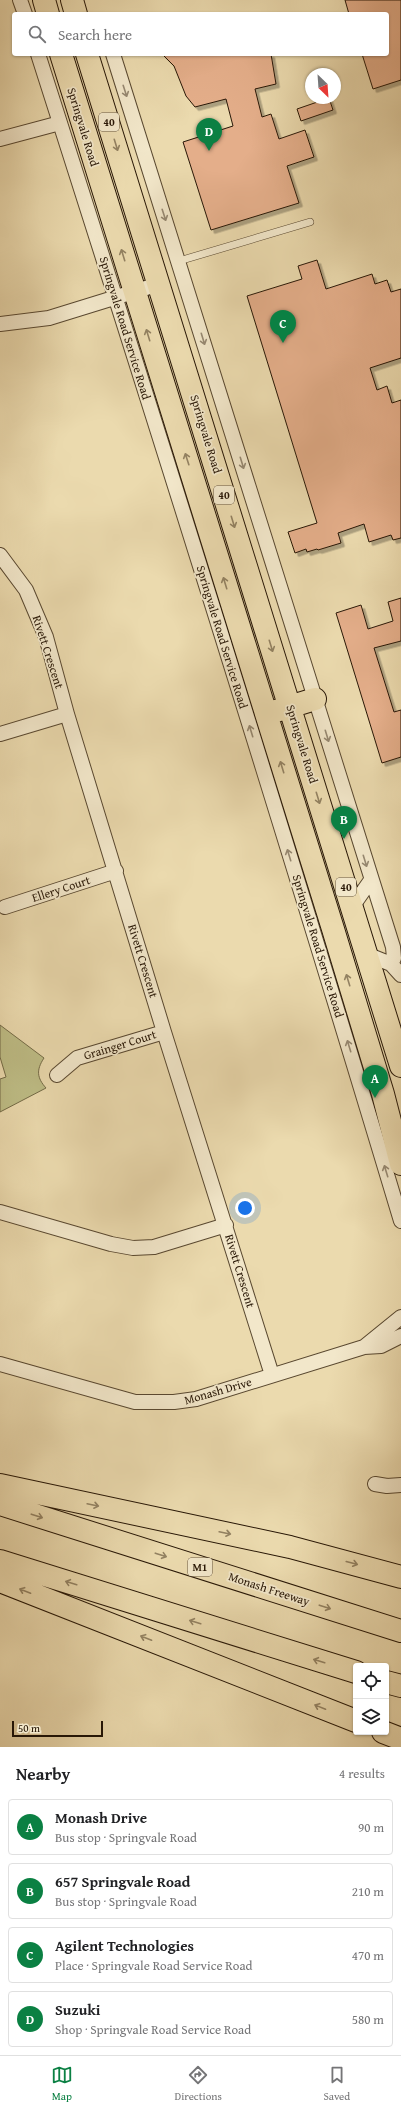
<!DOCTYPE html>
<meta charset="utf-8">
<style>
:root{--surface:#fff;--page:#f6f6f6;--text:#202124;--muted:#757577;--line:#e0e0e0;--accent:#0b8043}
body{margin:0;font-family:"Gentium Book Plus",serif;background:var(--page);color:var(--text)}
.controls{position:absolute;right:12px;bottom:12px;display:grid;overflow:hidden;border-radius:4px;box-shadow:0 1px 3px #0004}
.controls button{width:36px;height:36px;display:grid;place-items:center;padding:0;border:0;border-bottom:1px solid var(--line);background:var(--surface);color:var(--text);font:20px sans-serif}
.compass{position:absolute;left:305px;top:68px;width:36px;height:36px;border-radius:50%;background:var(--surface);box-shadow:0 1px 3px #0004;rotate:155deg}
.scale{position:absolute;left:12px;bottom:10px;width:91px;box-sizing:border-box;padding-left:4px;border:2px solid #281706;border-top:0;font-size:11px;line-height:14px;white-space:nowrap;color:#281706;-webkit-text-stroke:3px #f2e7ca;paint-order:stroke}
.you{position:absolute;left:245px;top:1208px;width:14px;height:14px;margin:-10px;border:3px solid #fff;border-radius:50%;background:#1a73e8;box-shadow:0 0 0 6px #1a73e833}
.badge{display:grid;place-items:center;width:26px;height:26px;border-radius:50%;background:var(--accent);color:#fff;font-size:13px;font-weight:700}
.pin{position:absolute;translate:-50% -33px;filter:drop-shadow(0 1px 2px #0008)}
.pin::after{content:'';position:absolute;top:21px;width:14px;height:12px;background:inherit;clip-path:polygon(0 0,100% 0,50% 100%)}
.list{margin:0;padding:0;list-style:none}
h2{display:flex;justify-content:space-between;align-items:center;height:52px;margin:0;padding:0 16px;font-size:17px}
h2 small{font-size:13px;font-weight:400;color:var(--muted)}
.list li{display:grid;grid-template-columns:26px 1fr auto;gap:12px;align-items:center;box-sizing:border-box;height:56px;margin:0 8px 8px;padding:0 8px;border:1px solid var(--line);border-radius:4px}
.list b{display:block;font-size:15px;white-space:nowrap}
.list p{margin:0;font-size:13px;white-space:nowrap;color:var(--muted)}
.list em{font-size:13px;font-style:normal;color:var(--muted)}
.icon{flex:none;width:22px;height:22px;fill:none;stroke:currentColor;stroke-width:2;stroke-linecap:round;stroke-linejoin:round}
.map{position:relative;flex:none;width:401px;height:1747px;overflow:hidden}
.search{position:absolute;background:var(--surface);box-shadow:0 1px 3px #0004;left:12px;right:12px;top:12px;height:44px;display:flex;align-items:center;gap:10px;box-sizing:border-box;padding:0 14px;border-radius:4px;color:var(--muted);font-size:15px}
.sheet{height:308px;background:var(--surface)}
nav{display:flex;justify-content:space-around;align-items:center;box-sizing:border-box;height:56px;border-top:1px solid var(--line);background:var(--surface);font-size:11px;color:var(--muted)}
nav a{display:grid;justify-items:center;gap:2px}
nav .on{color:var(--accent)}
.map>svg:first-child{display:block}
.green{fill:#bebd86;stroke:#736a46}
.building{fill:#e4ae8a;stroke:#281706;filter:url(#shadow)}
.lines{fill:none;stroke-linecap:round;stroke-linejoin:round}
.lane-casing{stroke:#594830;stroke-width:8}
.street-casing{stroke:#594830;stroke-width:16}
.highway-casing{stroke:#281706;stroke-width:24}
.lane{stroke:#f2e7ca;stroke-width:7}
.street{stroke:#f2e7ca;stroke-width:14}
.highway{stroke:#ebdaae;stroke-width:22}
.oneway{stroke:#978972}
.oneway2{stroke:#938262}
.labels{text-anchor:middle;stroke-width:3.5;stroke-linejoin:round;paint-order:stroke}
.shield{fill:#f2e7ca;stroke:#655541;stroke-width:1}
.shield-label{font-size:11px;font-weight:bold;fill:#281706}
.street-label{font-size:12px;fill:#281706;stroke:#f2e7ca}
</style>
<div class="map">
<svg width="401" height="1747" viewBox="0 0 401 1747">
<defs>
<filter id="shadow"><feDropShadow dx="3.5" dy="3.5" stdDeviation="0" flood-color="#0004"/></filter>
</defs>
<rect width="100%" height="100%" fill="#ebdaae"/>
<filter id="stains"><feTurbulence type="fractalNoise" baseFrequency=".005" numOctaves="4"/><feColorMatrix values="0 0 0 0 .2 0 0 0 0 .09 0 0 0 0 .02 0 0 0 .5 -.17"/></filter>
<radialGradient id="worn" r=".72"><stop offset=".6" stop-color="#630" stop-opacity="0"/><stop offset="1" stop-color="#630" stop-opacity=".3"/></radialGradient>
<path class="green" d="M0 1025 44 1058C36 1070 37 1078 46 1088L0 1112V1079L6 1077 0 1057Z"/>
<path class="building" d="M345 0H401V80L373 89 362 54H387V14H349Z
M162 54H271L276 84 255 89 262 117 271 114 279 139 305 130 314 157 287 166 299 203 211 230 183 142 233 126 226 99 195 107 186 96 174 66Z
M329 98 333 110 301 121 297 109Z
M317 260 326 289 372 274 375 284 387 280 391 292 401 289V358L370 368 377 390 387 386 392 403 401 400V538L393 540 391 535 369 542 364 524 338 533 341 543 318 550 317 549 307 552 306 549 295 553 288 532 317 523 247 296 302 279 298 266Z
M401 598V641L374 648 394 712 401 710V757L382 763 336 613 361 605 368 629 393 621 388 602Z"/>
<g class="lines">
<g class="lane-casing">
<path id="lane" d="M179 261 310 222"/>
</g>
<g class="street-casing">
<path id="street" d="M20 0 25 14
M38 54C162 442 284 831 401 1221
M113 54 393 947 394 958 391 964
M0 139 60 123
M0 324 49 318 159 284
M0 555 26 590 46 637 67 714 164 1032 272 1375
M0 734 67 714
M5 907 116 871
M352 907 371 880
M366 954 391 964 401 975
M57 1075 77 1058 164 1032
M0 1212 111 1244 133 1248 154 1247 226 1225
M364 1347 401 1317
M0 1364 135 1402H174L196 1399 364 1347 381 1346 401 1336
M375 1484 387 1486 401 1485"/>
</g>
<g class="highway-casing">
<path id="highway" d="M44 0 48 14
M72 0 76 14
M61 54 333 929 383 1094 401 1164
M87 54 401 1066
M276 711 315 699
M0 1485 290 1547 401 1577
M0 1504 401 1631
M0 1561 356 1672
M0 1581 356 1721
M386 1682 401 1686
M383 1732 401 1739"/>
</g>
<use href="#lane" class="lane"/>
<use href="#street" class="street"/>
<use href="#highway" class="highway"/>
</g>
<defs><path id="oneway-shaft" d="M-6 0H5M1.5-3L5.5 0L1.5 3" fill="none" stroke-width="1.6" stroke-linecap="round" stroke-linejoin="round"/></defs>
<g class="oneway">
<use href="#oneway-shaft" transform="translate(125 91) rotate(72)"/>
<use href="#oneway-shaft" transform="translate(164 215) rotate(72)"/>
<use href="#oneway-shaft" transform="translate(203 339) rotate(73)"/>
<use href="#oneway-shaft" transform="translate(242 463) rotate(73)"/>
<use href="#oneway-shaft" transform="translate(251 731) rotate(-107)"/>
<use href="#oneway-shaft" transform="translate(327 736) rotate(73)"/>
<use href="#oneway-shaft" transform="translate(289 855) rotate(-107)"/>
<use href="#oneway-shaft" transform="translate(365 861) rotate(73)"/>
<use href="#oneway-shaft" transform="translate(349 1046) rotate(-107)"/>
<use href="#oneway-shaft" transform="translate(386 1171) rotate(-107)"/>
</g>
<g class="oneway2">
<use href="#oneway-shaft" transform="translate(116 145) rotate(73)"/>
<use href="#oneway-shaft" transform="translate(123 255) rotate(-107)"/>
<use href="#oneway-shaft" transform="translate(148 335) rotate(-107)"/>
<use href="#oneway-shaft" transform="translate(187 459) rotate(-108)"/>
<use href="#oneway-shaft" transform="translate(233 522) rotate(73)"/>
<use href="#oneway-shaft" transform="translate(225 583) rotate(-107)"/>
<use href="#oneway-shaft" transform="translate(271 646) rotate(73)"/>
<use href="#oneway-shaft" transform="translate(282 767) rotate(-107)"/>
<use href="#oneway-shaft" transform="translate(318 798) rotate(73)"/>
<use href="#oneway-shaft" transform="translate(348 980) rotate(-107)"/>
<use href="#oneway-shaft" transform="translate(93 1505) rotate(12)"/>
<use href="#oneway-shaft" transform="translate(37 1516) rotate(18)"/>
<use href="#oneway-shaft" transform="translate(225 1533) rotate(12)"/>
<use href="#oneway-shaft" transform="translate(161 1555) rotate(18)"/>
<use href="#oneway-shaft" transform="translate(352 1563) rotate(15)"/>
<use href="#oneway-shaft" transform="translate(71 1583) rotate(-163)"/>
<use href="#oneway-shaft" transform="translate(25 1591) rotate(-159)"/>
<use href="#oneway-shaft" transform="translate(325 1607) rotate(18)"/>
<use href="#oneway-shaft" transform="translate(195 1622) rotate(-163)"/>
<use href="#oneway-shaft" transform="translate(146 1638) rotate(-159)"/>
<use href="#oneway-shaft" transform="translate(319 1661) rotate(-163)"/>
<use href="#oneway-shaft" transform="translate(320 1707) rotate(-158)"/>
</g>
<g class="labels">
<g class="shield">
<rect x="99" y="113" width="20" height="18" rx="3"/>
<rect x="214" y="486" width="20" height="18" rx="3"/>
<rect x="336" y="878" width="20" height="18" rx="3"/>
<rect x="188" y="1558" width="24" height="18" rx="3"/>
</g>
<g class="shield-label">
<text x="109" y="126">40</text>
<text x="224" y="499">40</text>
<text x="346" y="891">40</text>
<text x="200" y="1571">M1</text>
</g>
<g class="street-label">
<text transform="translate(83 127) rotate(73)" y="4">Springvale Road</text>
<text transform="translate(125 328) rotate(73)" y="4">Springvale Road Service Road</text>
<text transform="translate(206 434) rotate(73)" y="4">Springvale Road</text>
<text transform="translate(222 637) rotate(73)" y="4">Springvale Road Service Road</text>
<text transform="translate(48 652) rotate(72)" y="4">Rivett Crescent</text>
<text transform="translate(302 744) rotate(73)" y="4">Springvale Road</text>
<text transform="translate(61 889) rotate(-18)" y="4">Ellery Court</text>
<text transform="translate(318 946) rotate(73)" y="4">Springvale Road Service Road</text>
<text transform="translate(143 961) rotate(73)" y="4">Rivett Crescent</text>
<text transform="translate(120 1045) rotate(-17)" y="4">Grainger Court</text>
<text transform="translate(240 1271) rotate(73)" y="4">Rivett Crescent</text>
<text transform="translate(218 1391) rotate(-16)" y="4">Monash Drive</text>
<text transform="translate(269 1589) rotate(18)" y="4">Monash Freeway</text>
</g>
</g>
<rect width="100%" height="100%" filter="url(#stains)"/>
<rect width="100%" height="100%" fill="url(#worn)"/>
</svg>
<div class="controls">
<button><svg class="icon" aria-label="locate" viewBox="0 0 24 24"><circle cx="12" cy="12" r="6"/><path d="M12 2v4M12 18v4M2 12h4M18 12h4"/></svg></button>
<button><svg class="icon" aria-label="layers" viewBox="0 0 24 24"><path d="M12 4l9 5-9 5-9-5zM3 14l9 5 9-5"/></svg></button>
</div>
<svg class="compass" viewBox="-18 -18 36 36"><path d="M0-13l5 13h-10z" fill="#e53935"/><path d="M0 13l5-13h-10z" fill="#757577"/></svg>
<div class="scale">50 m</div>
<div class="you"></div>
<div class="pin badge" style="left:375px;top:1098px">A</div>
<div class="pin badge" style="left:344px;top:839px">B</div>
<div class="pin badge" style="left:283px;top:343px">C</div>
<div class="pin badge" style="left:209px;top:151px">D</div>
<div class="search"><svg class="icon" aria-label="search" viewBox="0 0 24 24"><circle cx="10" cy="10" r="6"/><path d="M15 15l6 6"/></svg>Search here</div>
</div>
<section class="sheet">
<h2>Nearby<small>4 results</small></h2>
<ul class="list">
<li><span class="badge">A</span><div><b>Monash Drive</b><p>Bus stop · Springvale Road</p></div><em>90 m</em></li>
<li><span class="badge">B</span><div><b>657 Springvale Road</b><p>Bus stop · Springvale Road</p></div><em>210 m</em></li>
<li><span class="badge">C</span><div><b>Agilent Technologies</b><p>Place · Springvale Road Service Road</p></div><em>470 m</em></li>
<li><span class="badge">D</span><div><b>Suzuki</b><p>Shop · Springvale Road Service Road</p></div><em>580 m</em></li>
</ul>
</section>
<nav>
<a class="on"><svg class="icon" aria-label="map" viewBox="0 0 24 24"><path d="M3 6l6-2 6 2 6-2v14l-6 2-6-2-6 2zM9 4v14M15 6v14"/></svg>Map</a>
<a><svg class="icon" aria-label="directions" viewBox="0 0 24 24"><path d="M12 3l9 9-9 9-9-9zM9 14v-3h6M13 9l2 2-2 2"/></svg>Directions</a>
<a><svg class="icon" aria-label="saved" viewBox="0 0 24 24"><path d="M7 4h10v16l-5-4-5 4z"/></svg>Saved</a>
</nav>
